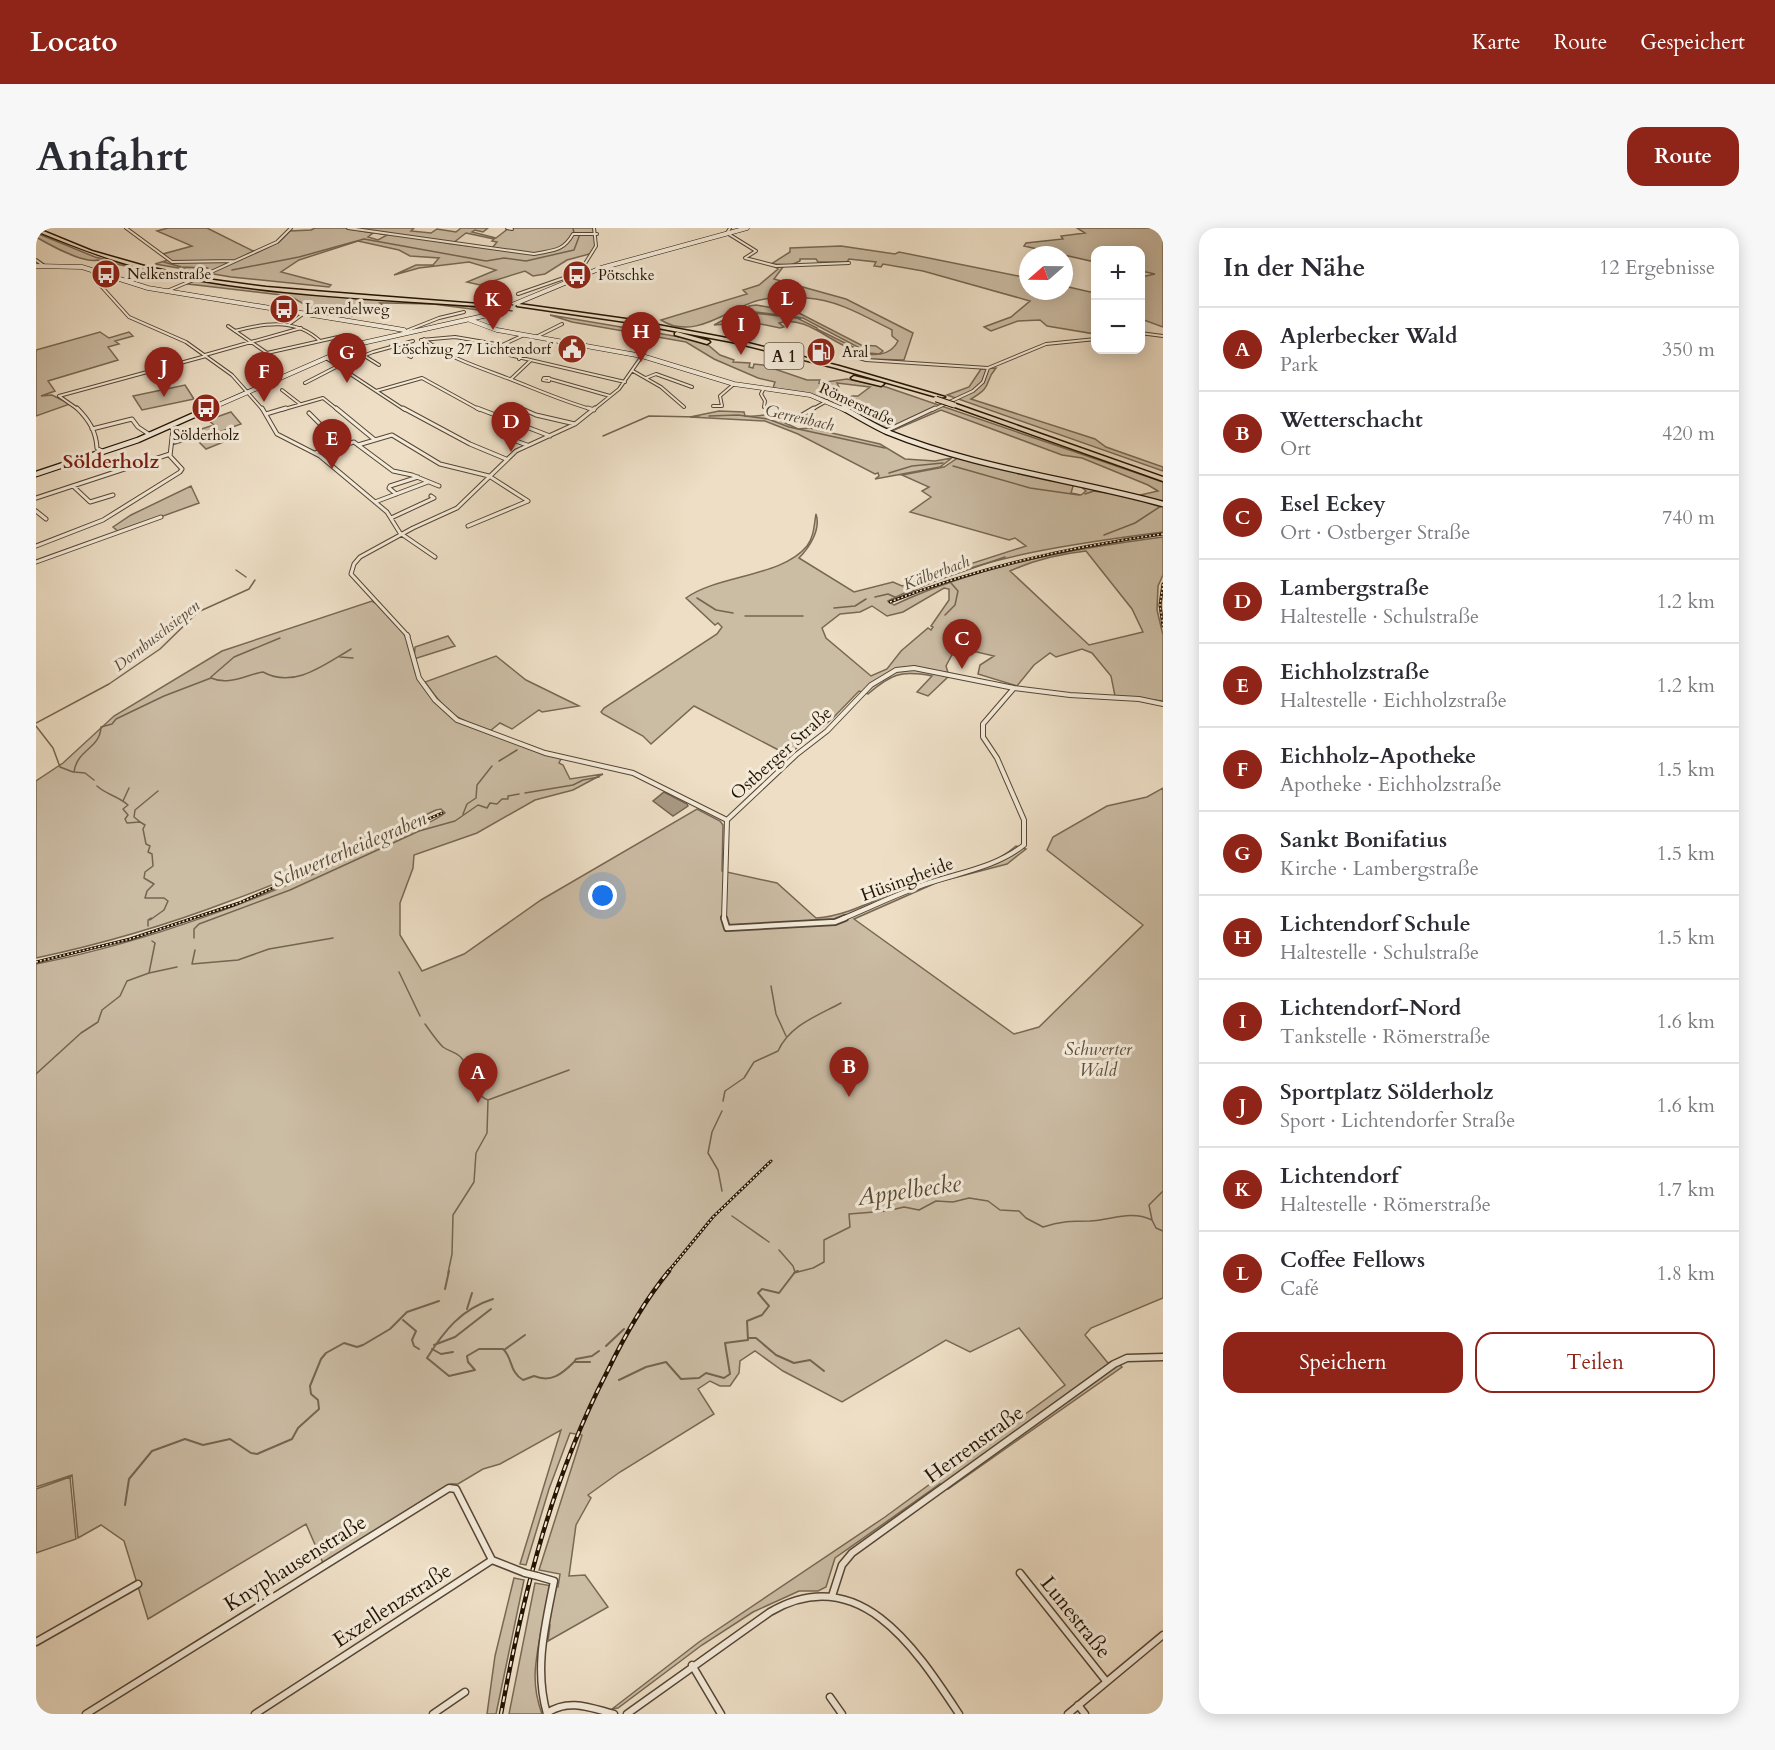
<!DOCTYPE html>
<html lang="de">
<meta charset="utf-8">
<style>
:root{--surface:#fff;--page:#f7f7f7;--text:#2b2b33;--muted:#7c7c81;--line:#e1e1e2;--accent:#8f2418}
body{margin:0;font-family:Cardo,serif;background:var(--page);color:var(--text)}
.controls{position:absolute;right:18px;top:18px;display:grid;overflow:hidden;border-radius:12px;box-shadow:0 3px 15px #0003}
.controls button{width:54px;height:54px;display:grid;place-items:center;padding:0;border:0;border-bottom:2px solid var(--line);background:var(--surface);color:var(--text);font:30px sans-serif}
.compass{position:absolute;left:983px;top:18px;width:54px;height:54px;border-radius:50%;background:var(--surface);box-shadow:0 3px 15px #0003;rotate:250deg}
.you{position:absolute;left:567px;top:668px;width:21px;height:21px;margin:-15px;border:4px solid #fff;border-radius:50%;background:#1a73e8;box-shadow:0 0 0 9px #1a73e833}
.badge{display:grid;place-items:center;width:39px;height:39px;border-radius:50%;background:var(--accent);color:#fff;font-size:20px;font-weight:700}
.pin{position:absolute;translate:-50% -50px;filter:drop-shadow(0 2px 3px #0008)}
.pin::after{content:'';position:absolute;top:32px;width:21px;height:18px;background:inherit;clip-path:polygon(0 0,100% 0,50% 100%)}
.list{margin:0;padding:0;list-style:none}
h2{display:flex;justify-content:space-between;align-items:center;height:78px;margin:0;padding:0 24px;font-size:26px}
h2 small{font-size:20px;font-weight:400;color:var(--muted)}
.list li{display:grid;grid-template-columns:39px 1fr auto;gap:18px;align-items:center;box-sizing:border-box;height:84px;padding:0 24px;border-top:2px solid var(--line)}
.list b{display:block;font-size:22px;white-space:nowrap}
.list p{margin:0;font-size:20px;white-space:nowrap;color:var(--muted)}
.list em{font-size:20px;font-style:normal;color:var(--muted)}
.actions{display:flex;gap:12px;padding:18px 24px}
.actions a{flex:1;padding:14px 0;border:2px solid var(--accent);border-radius:18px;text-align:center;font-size:21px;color:var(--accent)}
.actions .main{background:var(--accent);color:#fff}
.map{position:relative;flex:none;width:1127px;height:1486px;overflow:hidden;border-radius:18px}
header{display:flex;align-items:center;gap:36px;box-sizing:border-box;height:84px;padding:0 30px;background:var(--accent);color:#fff}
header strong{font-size:28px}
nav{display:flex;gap:33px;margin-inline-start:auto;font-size:21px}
.intro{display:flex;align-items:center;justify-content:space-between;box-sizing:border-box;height:144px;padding:0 36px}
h1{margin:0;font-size:42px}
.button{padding:15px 27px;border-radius:18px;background:var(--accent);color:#fff;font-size:21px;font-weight:700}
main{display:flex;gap:36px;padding:0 36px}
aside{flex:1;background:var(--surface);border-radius:18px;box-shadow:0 3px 15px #0003}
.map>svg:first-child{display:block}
.green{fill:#cbbca4;stroke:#786854;stroke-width:1.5;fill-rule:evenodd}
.water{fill:#a99983;stroke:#746450;stroke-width:1.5}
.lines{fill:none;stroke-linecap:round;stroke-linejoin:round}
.stream-far1{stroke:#746450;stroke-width:1.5}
.stream{stroke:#746450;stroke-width:2}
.street-far4-casing{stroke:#564634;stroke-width:4}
.street-far3-casing{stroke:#564634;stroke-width:5}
.street-far2-casing{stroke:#564634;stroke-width:6}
.street-far1-casing{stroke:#564634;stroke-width:8}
.street-casing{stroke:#564634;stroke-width:9}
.secondary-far1-casing{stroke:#241403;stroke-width:5}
.secondary-casing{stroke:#241403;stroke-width:7}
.highway-casing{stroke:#241403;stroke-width:3}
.street-far4{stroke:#f3ead9;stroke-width:2}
.street-far3{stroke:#f3ead9;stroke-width:3}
.street-far2{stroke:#f3ead9;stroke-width:4}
.street-far1{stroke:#f3ead9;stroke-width:4.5}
.street{stroke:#f3ead9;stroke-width:6}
.secondary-far1{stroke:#f3ead9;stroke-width:4}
.secondary{stroke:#f3ead9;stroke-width:4.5}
.highway{fill:#eddec5;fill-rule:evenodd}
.rail-far1-casing{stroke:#241403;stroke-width:3}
.rail-casing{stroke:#241403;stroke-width:4.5}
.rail-far1{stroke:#f3ead9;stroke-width:1.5;stroke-dasharray:2;stroke-linecap:butt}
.rail{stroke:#f3ead9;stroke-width:2;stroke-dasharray:6;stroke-linecap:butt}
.street-bridge-far1-casing{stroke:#564634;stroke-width:4;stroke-linecap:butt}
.street-bridge-casing{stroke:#564634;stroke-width:9;stroke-linecap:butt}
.highway-bridge-casing{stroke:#241403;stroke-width:7;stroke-linecap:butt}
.street-bridge-far1{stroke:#f3ead9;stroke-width:2}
.street-bridge{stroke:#f3ead9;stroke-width:6}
.highway-bridge{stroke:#eddec5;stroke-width:5}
.labels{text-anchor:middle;stroke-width:6;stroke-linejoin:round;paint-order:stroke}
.far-poi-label{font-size:15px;fill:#241403;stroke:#f3ead9;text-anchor:start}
.far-street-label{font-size:15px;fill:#241403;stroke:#f3ead9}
.shield{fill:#f3ead9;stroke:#625443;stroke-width:1.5}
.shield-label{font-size:16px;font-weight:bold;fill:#241403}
.far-water-label{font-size:16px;font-style:italic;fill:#594936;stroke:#f3ead9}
.street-label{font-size:18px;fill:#241403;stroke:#f3ead9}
.park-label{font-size:18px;font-style:italic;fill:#5e4f3b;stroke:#f3ead9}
.far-district-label{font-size:20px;font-weight:bold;fill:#7a1f14;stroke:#f3ead9}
.water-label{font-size:20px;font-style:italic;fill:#594936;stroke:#f3ead9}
.near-street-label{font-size:21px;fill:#241403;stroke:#f3ead9}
.near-water-label{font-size:24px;font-style:italic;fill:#594936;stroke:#f3ead9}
</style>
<header>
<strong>Locato</strong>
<nav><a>Karte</a><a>Route</a><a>Gespeichert</a></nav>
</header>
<div class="intro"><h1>Anfahrt</h1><a class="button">Route</a></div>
<main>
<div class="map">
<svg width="1127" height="1486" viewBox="0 0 1127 1486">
<rect width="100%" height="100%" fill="#eddec5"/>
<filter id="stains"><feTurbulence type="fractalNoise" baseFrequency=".00333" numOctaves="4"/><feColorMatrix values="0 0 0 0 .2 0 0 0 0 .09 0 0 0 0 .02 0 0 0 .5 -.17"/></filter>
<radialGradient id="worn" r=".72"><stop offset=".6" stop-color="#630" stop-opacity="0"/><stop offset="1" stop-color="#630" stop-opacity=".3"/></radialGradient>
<path class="green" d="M132 0H171L219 24 243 14 254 3 275 2 279 0H309L337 5 332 9 342 12 351 7 314 0H378L375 3 395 5 401 1 420 4 425 0H452L447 4 439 2 436 4 460 10 473 0H558L560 14 557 25 531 32 509 46 497 48 489 43 444 57 431 54 460 42 433 34 383 40 358 47 380 37H397L403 30 374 28 363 22 322 13 263 32 245 44 295 57 293 59 195 49 119 36 132 32 135 34 127 26 156 18 121 3ZM430 5 458 11 456 13 461 14 456 20 473 23 410 15H417Z
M1041 0H1127V99L1105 91V49L1119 46 1105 43 1104 22H1060L1059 34 988 18 990 15 1027 11 1025 8 1049 5Z
M0 5 59 29 153 52 62 32C47 36 14 17 0 9Z
M805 18 859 26 863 24 992 50V63H1028V58L1059 65V106L1011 98 1004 92 982 93 955 103 948 99 975 89 994 73 887 43 847 36 845 39 838 38 840 34 813 31 811 34H782L780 31H764V33L755 37 735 36 754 24V20Z
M739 39H747L738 51 810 71 877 105 868 132 830 131 820 128 819 125C835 127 854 130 862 113L856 108V102C828 88 802 72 771 70 756 69 734 69 720 73 691 82 657 113 625 92L711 66 707 62 723 57 742 41Z
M160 52C262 68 364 72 466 81L458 84 397 76 350 75H344L348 78 342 80 352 87 324 83 317 88 300 84 290 89 254 68 152 56Z
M720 77 761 84 825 117 840 118 847 123 843 126 833 125 767 90 719 84 712 81 713 78Z
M708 81 717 85 761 90 781 100V101L827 124C798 120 772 86 743 95L748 99 744 100 715 94 678 97Z
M514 87 650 110 672 117 684 127 698 132 697 134 714 135 713 139 717 140 718 136 727 137 771 152H784L783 155 811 151 850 159 1127 254V274L1104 267 1122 263 1112 257 1046 230 1026 227 905 182 856 203 789 171 737 160 739 154 722 150 678 131 650 114 536 94ZM801 155 834 159 822 168H816L814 170 797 165 802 163 799 162 803 159Z
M64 104 73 110 93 104 97 108 79 113 83 116 72 119 82 132 12 153 19 163 5 168 16 167 34 176 0 188V122Z
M960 140C947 155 958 158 935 171L1059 211 1070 219 1127 239V243L911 167 933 159 945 141Z
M149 157 158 171 106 182 97 168Z
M683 183 708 184 709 188C721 190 734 184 745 187L743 192 762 201 774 200 844 216 869 231 899 233 916 230 904 239 839 251 843 248 842 245 839 246 762 206 729 193 654 189Z
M195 184 205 196 183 204 190 213 170 221 159 210 136 217 137 210 178 197 172 192Z
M923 229 1038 255 1035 265 1045 267 1050 263 1043 257 1127 277V304C1034 316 936 329 852 373L858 377C943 337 1035 321 1127 309V347L1122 358 1121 382 1127 407V473L1079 468 1075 448 1056 425 1046 421 1020 429 1014 425 998 437 981 458 942 446 944 437 958 428 920 419 910 438 913 448 892 468 881 464 896 448C865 442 855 446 832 466L823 463 797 490 752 527 658 478 615 516 607 508 567 486 565 484 568 480 681 406 686 399 682 395 679 397 650 370C681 347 746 349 771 318 778 309 778 297 780 286 785 301 774 319 763 330L818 364 857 354 866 358 990 318 979 310 973 312 874 284 895 269 886 263 893 259 866 247 908 239ZM1050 323 1096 381 1107 404 1053 417 974 343C998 332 1023 326 1050 323ZM908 360 913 361V372L895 398 897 399 895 402 892 400 865 423 851 441 835 448 790 410 786 400 804 386 824 384 836 378 851 388 867 384Z
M155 258 163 275 83 304 77 299 95 287Z
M336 373 344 378 371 407 379 444 399 473 414 488 525 531 523 535 527 537 534 551 567 546 537 562 499 572 441 605 378 627 377 640 364 675V707L386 743 428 726 505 672 661 581 684 593 687 597 686 643 741 655 780 690C814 688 844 668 876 657 911 646 953 642 980 618L990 621 971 636 902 654 818 691 978 806 1003 799 1107 697 1011 622 1017 609 1071 578 1111 569 1127 560V1070L1055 1100 1049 1107 1072 1135 1080 1132 1086 1139 912 1261 904 1256 799 1330 790 1359 782 1363H763L717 1384 666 1417 582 1480 576 1481 663 1414 849 1289 1029 1157 983 1100 934 1124 910 1112 806 1174 747 1143 719 1123 704 1133 703 1145 694 1158H684L674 1153 662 1161 678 1186 584 1244 552 1267 555 1270 540 1297 533 1348 549 1347 572 1379 512 1413 514 1397 506 1398C500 1431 494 1454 506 1486H473L499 1355 522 1359 524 1346 503 1342 546 1207 534 1205 513 1261 490 1337 484 1336 525 1202 464 1236 447 1241 422 1256H415L287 1335 270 1296 112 1391 88 1313 65 1297 42 1310 36 1247 0 1259V736C117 713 227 670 335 620 355 611 394 597 409 585L405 581 400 582C332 614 264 648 194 673 131 697 66 716 0 730V553L27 535 78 488 186 423Z
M412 408 419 418 378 431 379 419Z
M460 428 490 452 543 478 506 484 503 482 476 501 464 495 454 503C417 489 412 487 389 454Z
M34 1249 40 1311 0 1325V1261Z
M478 1350 488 1352 460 1486H451L459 1428Z"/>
<path class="water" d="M628 564 651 576 652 578 637 588 617 573Z"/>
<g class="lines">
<path class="stream-far1" d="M537 0 538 5
M128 34 145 39 172 40
M196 42 263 29 328 11 450 33 468 30 490 33 538 22 544 6
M673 188 702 187 732 191 753 199 849 220
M567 208 613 188 663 189
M917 238 994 260 1043 267
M853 245 876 238 907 235
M1049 266 1058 263 1071 265
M1109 274 1125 279
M1068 307 1099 295 1125 278
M200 342 210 349
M839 369 852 366 861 370 899 353 969 329
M661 370 680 382 697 385
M798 380 819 378 830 371
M909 387 919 377 922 363 915 355
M709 388H767
M304 429 317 430
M175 449 198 429 244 410
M0 495 73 456 124 421 162 384 213 361 219 352
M0 498 17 520 24 539 37 544
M463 533 481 522
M58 552 49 545 38 544C41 521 64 521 65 499L76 496 80 491 128 468 175 450C193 458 209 447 227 444 258 461 288 437 315 421
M61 558C71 567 82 568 92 577L87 581 92 587 89 591 91 595 104 594 109 597 107 601 110 616 114 618 112 624 116 626 117 638 109 644 108 650 118 656 111 663 109 670H128L132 673 128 682 114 692
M489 565 537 557 547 552 563 549
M87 573 93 560
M427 586 431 576 440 570 441 557 456 538
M103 593 98 589 99 582 122 563
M112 698V692L115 690
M158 710V701L163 696 254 662 383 603 419 593 442 577 451 580 454 575 461 576 466 571H472V568L483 566
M159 722 156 736 202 732 233 721 297 710
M363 744 384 788
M113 745 141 739
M735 758 740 786 750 808
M389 796C395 804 400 812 407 819 414 824 422 824 427 832 435 845 435 865 452 872
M0 846 45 805 62 794 66 782 84 768 91 753 113 745 119 715 116 713
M687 873 689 863 708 850 718 834 742 823C754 797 781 788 805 775
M686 883 676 904 672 925 682 942 686 963
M696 988 733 1014
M1116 992 1113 977 1127 963
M743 1022 757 1038 759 1044
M412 1045 416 1026 417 987 438 954 440 925 451 905 452 872 533 842
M758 1045 777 1040 788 1034V1012L814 999 813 986 851 983 868 979 883 982 900 973 917 974 933 970 952 973 964 982 983 983 990 990 1007 999C1024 993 1037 993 1054 993 1076 992 1094 982 1116 992L1120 1000 1127 1003"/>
<path class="stream" d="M409 1061 413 1043
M457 1071C425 1081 408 1103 391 1130L413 1148 439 1142 432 1134 431 1128 443 1121H467C477 1130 473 1144 487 1152L498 1148C515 1155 526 1146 538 1134H554
M431 1081 436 1065
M367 1092 380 1103 376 1112 378 1118 383 1121
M713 1110H720L740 1127 758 1135 774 1132 788 1143
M398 1117 419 1109 455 1081
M570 1118 588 1101
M396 1121 405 1126 417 1124
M468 1122 489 1107
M538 1134 540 1131 556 1128 563 1123
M583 1152 610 1139 630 1134 645 1151 663 1150 670 1145 688 1150 694 1146 689 1115 712 1112 711 1093 726 1087 733 1078 722 1065 726 1061 743 1065 759 1044 762 1043
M89 1277 93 1251 116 1223 149 1211 167 1217 194 1211 215 1225 221 1226 256 1211 262 1200 283 1181 282 1172 275 1166 274 1158 285 1131 290 1125 308 1115 321 1119 327 1117 354 1101 371 1084 403 1073"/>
<g class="street-far4-casing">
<path id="street-far4" d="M90 0 136 34 199 33
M312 0 498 26C516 22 527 24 537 6H561
M471 0 476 1
M694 0 691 5 720 23 709 30 740 38 813 35
M0 32 7 37
M175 44 241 14 255 0
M546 45 545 42 560 18 558 0
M78 50 65 58 93 89 150 114 196 147 227 182
M131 63 157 52
M482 66 545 44
M252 97 267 86
M192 98 231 125 311 107
M199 103C229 95 260 90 284 113
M370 103 403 90 428 84
M1104 105 1127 108
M500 109 526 96
M388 111C413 130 442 139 471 150 500 161 528 174 558 182
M385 112 419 109 466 117
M355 118 375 129
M447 121 589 154
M453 123 488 107
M815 123 820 129 830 132 952 140 1010 116 1060 111
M169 127 265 100
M327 127 343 137
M290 130 369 182
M483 131 493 119 510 120
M302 138 337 124 377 113
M597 143 625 159 648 179
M508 150H513V153L507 152Z
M610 150 620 146 656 159
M475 151 494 133
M514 151 574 168
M269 155 302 138
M728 160 725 166 729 173 728 179
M246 162 264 176
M340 163 386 150 444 182
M23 168 170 128
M23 168 43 182
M477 176 486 182
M677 178H686L684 168 698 156
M245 182 287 170 302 182
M557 182 583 161 606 128
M775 182 791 173
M896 182 937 163 947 154 952 140"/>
</g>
<g class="street-far3-casing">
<path id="street-far3" d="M41 180C53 192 60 203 61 220L67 224
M226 180 241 206 284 228 351 284 364 305 399 329
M300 180 339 212
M367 180 434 216 470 231
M441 180 514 208
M484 180 500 187 539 196
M552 180 558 182
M273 185 305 217
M230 186 250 180
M761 190 778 180
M56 201 96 191 102 199 114 207
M850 203 899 180
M466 208 491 217
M322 217 356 207 404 236 453 248 492 273
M279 225 318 214 357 243 376 247 403 258
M38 259 54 274 77 267
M360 266 353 260 354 258 382 249
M0 270 134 226
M339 274 392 254
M0 283 10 291
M355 290 398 270 395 268
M432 298 492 273
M0 318 67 292 144 244 146 241 134 228 137 201 134 198
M0 334 125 289
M372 408 315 346 318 336 324 329 377 300 421 280 480 223 539 196 559 180"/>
</g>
<g class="street-far2-casing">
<path id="street-far2" d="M371 407 383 450 399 472 421 492 509 525 597 545 691 592
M691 592 760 527 791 503 835 457 860 442 878 440 978 460 1034 467 1103 471 1127 476
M688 691 691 592
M806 691C835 679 863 665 893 655 926 644 960 639 988 617V592L961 530 947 509V496L978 460"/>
</g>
<g class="street-far1-casing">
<path id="street-far1" d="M688 690 691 700 799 694 809 690"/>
</g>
<g class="street-casing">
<path id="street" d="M456 1332 489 1345
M984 1345 1070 1453
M501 1348 518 1353C509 1398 498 1441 511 1486
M796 1368 806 1337 816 1325 1078 1136 1091 1130 1127 1129
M0 1414 102 1356
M656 1437 685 1486
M794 1469 806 1486
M1042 1477 1049 1486
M511 1485C533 1470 555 1480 578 1486
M50 1486 413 1260 420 1261 456 1332
M219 1486 456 1332
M397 1486 429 1464
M591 1486 734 1384C823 1332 880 1421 923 1486
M1032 1486 1127 1407"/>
</g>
<g class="secondary-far1-casing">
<path id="secondary-far1" d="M0 38 46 39 112 60 368 102
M434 92 461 102 606 128 698 156 774 167 809 182
M171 182 322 116 452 87 565 40 711 0"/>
</g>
<g class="secondary-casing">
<path id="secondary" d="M807 180C821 188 836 197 851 204 939 240 1036 251 1127 276
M0 246 102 212 174 180"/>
</g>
<g class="highway-casing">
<path id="highway" d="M0 0 56 23 112 39 170 51 230 59 290 64 469 78 471 79 469 80C350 71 228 69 112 42 73 32 37 18 0 3Z
M483 76 590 91 696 111 803 138 909 169 904 170 800 140 696 114 590 94 481 78V76Z
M641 104 673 113 674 114 671 116 639 107V105Z
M818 148 847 155 848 156 845 158 816 151 815 150Z
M916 176H920L1127 249V253L916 178Z"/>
</g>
<use href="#street-far4" class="street-far4"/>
<use href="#street-far3" class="street-far3"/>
<use href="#street-far2" class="street-far2"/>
<use href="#street-far1" class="street-far1"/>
<use href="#street" class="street"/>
<use href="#secondary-far1" class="secondary-far1"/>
<use href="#secondary" class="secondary"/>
<use href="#highway" class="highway"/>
<g class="rail-far1-casing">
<path id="rail-far1" d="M1127 356 1124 377 1127 398
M854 374C943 339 1033 319 1127 306
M0 734 94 711 203 675 406 585
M631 1045 677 989 735 933"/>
</g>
<g class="rail-casing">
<path id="rail" d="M465 1486C487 1367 515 1252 571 1144 588 1109 608 1073 633 1043"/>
</g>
<use href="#rail-far1" class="rail-far1"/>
<use href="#rail" class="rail"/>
<g class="street-bridge-far1-casing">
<path id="street-bridge-far1" d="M157 52 175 44"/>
</g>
<g class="street-bridge-casing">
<path id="street-bridge" d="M489 1345 501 1348"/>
</g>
<g class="highway-bridge-casing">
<path id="highway-bridge" d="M469 79 477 80
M900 171 918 177"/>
</g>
<use href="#street-bridge-far1" class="street-bridge-far1"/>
<use href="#street-bridge" class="street-bridge"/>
<use href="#highway-bridge" class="highway-bridge"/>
</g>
<defs>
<g id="bus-disc" transform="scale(1.5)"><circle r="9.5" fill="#8f2418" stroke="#f3ead9"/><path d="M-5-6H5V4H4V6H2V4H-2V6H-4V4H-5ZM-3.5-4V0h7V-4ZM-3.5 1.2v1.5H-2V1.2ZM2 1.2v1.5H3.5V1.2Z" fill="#fff"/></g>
<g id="civic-disc" transform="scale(1.5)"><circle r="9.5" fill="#8f2418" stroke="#f3ead9"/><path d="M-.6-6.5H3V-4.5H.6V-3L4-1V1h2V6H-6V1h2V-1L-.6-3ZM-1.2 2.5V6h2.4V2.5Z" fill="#fff"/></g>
<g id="fuel-disc" transform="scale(1.5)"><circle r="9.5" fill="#8f2418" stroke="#f3ead9"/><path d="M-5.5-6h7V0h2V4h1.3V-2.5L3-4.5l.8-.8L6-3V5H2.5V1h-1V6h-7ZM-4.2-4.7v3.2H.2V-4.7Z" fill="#fff"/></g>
</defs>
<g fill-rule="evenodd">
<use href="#bus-disc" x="70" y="46"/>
<use href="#bus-disc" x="541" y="47"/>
<use href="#bus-disc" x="248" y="81"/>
<use href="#civic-disc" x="536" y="121"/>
<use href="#fuel-disc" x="785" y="124"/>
<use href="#bus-disc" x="170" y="180"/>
</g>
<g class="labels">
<g class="far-poi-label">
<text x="91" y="51">Nelkenstraße</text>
<text x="562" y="52">Pötschke</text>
<text x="269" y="86">Lavendelweg</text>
<text x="515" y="126" text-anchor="end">Löschzug 27 Lichtendorf</text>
<text x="806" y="129">Aral</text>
<text x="170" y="212" text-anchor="middle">Sölderholz</text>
</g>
<g class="far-street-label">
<text transform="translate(821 176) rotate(25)" y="5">Römerstraße</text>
</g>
<rect class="shield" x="728.5" y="115" width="39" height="26" rx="4.5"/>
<g class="shield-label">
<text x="748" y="134">A 1</text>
</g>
<g class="far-water-label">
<text transform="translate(764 189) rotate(13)" y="6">Gerrenbach</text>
<text transform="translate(900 344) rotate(-21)" y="6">Kälberbach</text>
<text transform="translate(120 407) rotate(-38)" y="6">Dornbuschsiepen</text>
</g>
<g class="street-label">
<text transform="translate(745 525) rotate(-42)" y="6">Ostberger Straße</text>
<text transform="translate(871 651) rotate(-20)" y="6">Hüsingheide</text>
</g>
<g class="park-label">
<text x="1062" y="827">Schwerter<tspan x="1062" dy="21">Wald</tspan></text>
</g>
<g class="far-district-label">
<text x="75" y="240">Sölderholz</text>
</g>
<g class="water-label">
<text transform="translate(313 621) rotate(-23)" y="7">Schwerterheidegraben</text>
</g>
<g class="near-street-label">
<text transform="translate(938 1216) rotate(-36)" y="7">Herrenstraße</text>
<text transform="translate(259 1335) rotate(-32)" y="7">Knyphausenstraße</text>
<text transform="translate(356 1377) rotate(-33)" y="7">Exzellenzstraße</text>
<text transform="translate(1040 1389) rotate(51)" y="7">Lunestraße</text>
</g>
<g class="near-water-label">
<text transform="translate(873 962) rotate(-8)" y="8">Appelbecke</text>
</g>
</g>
<rect width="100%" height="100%" filter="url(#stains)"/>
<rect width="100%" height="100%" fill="url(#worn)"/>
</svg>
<div class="controls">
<button>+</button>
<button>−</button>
</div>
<svg class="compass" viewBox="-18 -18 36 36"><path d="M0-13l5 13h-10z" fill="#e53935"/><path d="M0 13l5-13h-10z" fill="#7c7c81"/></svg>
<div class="you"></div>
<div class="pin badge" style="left:442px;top:875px">A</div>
<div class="pin badge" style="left:813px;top:869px">B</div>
<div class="pin badge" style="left:926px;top:441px">C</div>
<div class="pin badge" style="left:475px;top:224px">D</div>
<div class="pin badge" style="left:296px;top:241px">E</div>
<div class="pin badge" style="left:228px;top:174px">F</div>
<div class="pin badge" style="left:311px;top:155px">G</div>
<div class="pin badge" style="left:605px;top:134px">H</div>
<div class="pin badge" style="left:705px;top:127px">I</div>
<div class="pin badge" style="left:128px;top:169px">J</div>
<div class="pin badge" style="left:457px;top:102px">K</div>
<div class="pin badge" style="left:751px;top:101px">L</div>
</div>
<aside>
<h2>In der Nähe<small>12 Ergebnisse</small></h2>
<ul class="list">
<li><span class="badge">A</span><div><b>Aplerbecker Wald</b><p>Park</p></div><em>350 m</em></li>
<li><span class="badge">B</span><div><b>Wetterschacht</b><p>Ort</p></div><em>420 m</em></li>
<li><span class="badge">C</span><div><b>Esel Eckey</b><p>Ort · Ostberger Straße</p></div><em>740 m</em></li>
<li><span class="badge">D</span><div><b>Lambergstraße</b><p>Haltestelle · Schulstraße</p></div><em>1.2 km</em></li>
<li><span class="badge">E</span><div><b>Eichholzstraße</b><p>Haltestelle · Eichholzstraße</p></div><em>1.2 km</em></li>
<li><span class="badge">F</span><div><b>Eichholz-Apotheke</b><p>Apotheke · Eichholzstraße</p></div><em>1.5 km</em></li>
<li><span class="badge">G</span><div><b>Sankt Bonifatius</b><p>Kirche · Lambergstraße</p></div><em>1.5 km</em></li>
<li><span class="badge">H</span><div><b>Lichtendorf Schule</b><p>Haltestelle · Schulstraße</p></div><em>1.5 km</em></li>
<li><span class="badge">I</span><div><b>Lichtendorf-Nord</b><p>Tankstelle · Römerstraße</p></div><em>1.6 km</em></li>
<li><span class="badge">J</span><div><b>Sportplatz Sölderholz</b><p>Sport · Lichtendorfer Straße</p></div><em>1.6 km</em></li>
<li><span class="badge">K</span><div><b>Lichtendorf</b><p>Haltestelle · Römerstraße</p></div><em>1.7 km</em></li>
<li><span class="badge">L</span><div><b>Coffee Fellows</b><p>Café</p></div><em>1.8 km</em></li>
</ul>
<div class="actions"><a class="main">Speichern</a><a>Teilen</a></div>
</aside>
</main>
